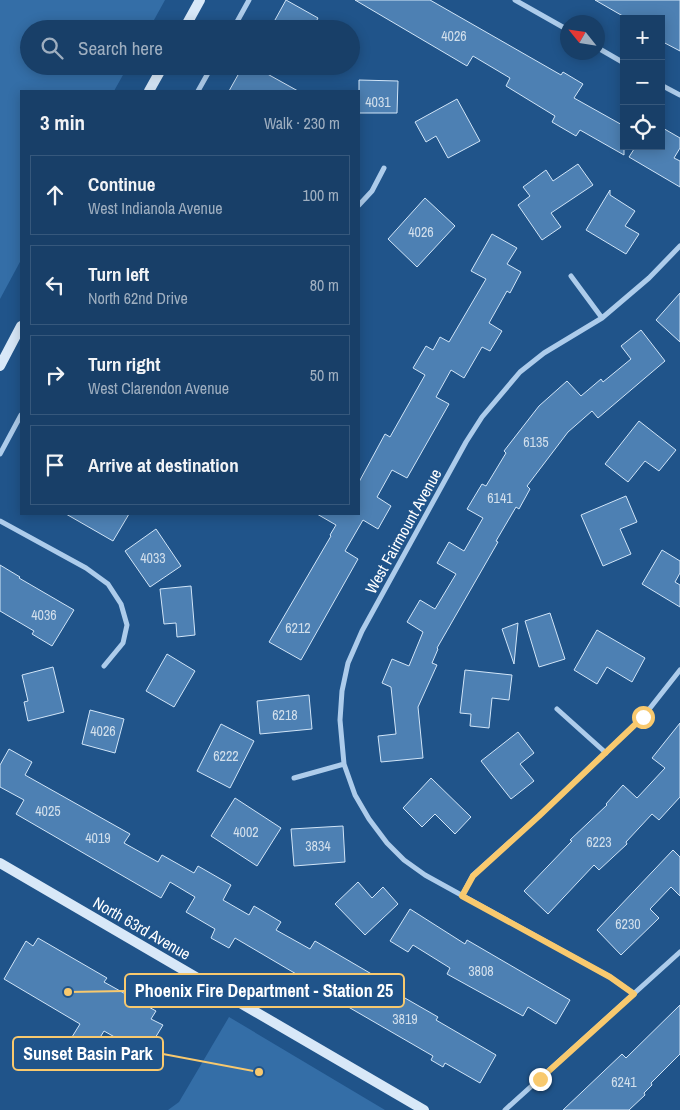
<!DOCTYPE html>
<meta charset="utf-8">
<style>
:root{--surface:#183f68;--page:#254a71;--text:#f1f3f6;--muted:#9fafc0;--line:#36587c}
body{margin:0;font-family:"Archivo Narrow",sans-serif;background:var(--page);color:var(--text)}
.controls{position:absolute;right:15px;top:15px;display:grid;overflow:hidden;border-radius:0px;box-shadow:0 2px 12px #0003}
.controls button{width:45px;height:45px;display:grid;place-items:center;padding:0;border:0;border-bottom:1px solid var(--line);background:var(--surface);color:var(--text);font:25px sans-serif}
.compass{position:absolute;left:560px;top:15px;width:45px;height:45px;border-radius:50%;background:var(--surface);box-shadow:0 2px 12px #0003;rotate:300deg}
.stop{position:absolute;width:15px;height:15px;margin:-11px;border:4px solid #f8c96e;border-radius:50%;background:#fff}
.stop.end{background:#f8c96e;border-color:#fff;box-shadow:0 1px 5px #0008}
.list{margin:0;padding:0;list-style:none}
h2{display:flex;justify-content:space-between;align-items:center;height:65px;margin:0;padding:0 20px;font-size:21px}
h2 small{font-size:16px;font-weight:400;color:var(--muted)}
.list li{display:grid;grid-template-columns:32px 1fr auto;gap:15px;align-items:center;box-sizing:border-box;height:80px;margin:0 10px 10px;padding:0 10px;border:1px solid var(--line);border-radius:0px}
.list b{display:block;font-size:19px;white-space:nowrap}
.list p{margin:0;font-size:16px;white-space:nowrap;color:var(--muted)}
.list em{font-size:16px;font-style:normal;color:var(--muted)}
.icon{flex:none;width:28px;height:28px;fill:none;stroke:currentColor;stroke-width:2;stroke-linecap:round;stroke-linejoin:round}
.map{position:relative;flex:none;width:680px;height:1110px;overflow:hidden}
.search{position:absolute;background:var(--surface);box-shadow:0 2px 12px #0003;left:20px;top:20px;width:340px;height:55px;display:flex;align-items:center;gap:12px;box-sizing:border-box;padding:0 18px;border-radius:28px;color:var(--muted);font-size:19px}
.panel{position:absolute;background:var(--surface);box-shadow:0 2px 12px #0003;left:20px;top:90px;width:340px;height:425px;border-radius:0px}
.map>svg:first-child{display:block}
.green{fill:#346ea7}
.building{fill:#4d80b3;stroke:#d1e5f8}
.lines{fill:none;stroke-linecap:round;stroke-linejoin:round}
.street{stroke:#adcceb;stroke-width:5}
.secondary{stroke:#d8e8f8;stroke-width:10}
.route{stroke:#f8c96e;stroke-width:6}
.labels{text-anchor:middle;stroke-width:4.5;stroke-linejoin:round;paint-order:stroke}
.number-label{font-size:14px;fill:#d2dfec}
.street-label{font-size:16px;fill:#fff;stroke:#20548a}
.leader{fill:none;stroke:#f8c96e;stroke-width:2}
.callout-dot{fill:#f8c96e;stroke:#20548a;stroke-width:2}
.callout{fill:#20548a;stroke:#f8c96e;stroke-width:2}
.callout-label{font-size:18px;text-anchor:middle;font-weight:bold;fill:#fff}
</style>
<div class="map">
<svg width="680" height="1110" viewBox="0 0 680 1110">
<rect width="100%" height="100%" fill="#20548a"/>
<path class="green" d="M0 0H165L149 29H29V66H128L114 91H21V260L0 299Z
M229 1017 385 1110H168L179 1102Z"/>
<path class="building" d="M286 0 318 18 312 29H270Z
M355 0H430L561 75 563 72 583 84 574 98 624 126V155L580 130 576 136 552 122 555 116 506 86 510 78 473 56 467 66Z
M595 0H680V51L661 41V19H628Z
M243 66H253L298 91H229Z
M359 80 398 81 397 113H359Z
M457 99 480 141 448 158 436 136 426 142 415 122Z
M661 127 680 138V148L674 158 680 161V187L629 157 636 146H661Z
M578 164 593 185 551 213 561 227 542 240 518 205 530 196 523 187 546 170 553 181Z
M610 190V195L635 211 625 226 639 234 626 254 586 230Z
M425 198 455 226 417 267 388 239Z
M492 234 517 248 507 264 521 272 510 293 507 291 489 323 502 331 490 351 482 347 464 378 451 370 436 397 449 404 407 478 392 470 377 497 391 506 378 529 363 520 345 551 358 559 301 660 269 642 331 536 330 535 336 525 317 514H359V482L385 434 390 437 425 375 413 368 426 346 433 350 440 337 449 342 486 279 471 271Z
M680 293V342L656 320Z
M641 330 665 361 598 418 592 411 568 432 527 486 530 489 519 509 516 507 496 541 498 542 437 648 438 649 432 663 437 665 418 707 423 758 381 762 378 736 396 734 391 687 382 683 392 659 409 666 423 632 407 622 420 600 435 609 456 574 437 563 449 542 464 551 483 518 467 509 482 484 486 486 506 453 504 451 539 406 567 381 581 396 601 379 603 382 631 359 621 346Z
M639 421 676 450 659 471 645 461 628 482 605 464Z
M626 496 637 522 620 529 631 554 603 566 581 515Z
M66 514H129L113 541Z
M156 529 181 566 150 587 125 551Z
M662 550 680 561V573L675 582 680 585V607L642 584Z
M0 565 20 577 19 578 74 610 52 646 32 634 34 631 0 611Z
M191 586 195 635 177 637 176 623 164 624 160 589Z
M550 613 565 659 539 667 525 621Z
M518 623 514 664 502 629Z
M597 630 645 658 632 682 607 667 597 684 574 670Z
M167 654 195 671 174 707 146 691Z
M53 667 64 712 28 721 24 702 28 701 22 675Z
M465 670 512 675 509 700 492 698 489 728 470 726 471 714 460 713Z
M309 695 312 729 260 734 257 701Z
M90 710 124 719 115 753 82 744Z
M680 723V797L659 820 652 814 626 842 627 844 599 870 594 865 548 914 524 891 572 841 570 840 607 805 606 804 623 785 637 798 665 768 652 758Z
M221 724 254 741 230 788 197 771Z
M518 732 534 753 520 764 534 781 511 799 481 761Z
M9 749 32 762 25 775 130 834 124 843 158 862 162 855 194 873 198 866 231 885 223 900 249 915 254 906 281 922 276 930 310 949 315 941 387 983 384 986 438 1017 436 1020 496 1055 480 1083 445 1063 443 1067 431 1060 433 1056 319 990 320 988 235 938 229 948 211 938 215 929 186 912 195 897 170 882 161 898 16 814 24 800 0 787V765Z
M431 778 471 817 455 834 435 814 422 827 403 808Z
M235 798 281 828 257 866 211 836Z
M343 826 345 862 294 866 291 829Z
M673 850 680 857V896L671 887 650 909 659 918 621 955 597 930Z
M358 882 372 898 383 887 398 904 365 935 335 904Z
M410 909 465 944 467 940 570 1000 556 1024 528 1007 523 1016 447 974 450 968 413 945 408 952 390 941Z
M38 938 107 978 104 982 156 1011 151 1019 163 1025 149 1048 138 1042 134 1048 104 1031 93 1049 72 1037 80 1024 4 979 26 941 33 946Z
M680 1005V1054L651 1083 652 1085 644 1093 645 1095 629 1110H563L622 1054 626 1058Z"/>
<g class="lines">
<path class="street" d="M515 0 568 30
M233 29 249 0
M598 48 624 63
M661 85 680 95
M198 91 212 66
M359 205 372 191 384 168
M571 276 602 318
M0 454 21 415
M0 521 86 568 108 584 121 604 127 625 123 643 104 666
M557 709 606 753
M294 778 344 764
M462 896 473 875 539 816 643 717 680 670
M634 994 610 977 425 875 404 860 387 843 369 819 355 795 344 764 340 720 342 691 348 663 362 631 466 442 482 417 520 372 544 353 602 318 649 278 680 246
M505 1110 680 952"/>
<path class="secondary" d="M184 29 200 0
M149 91 163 66
M0 366 21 326
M0 863 424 1110"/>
</g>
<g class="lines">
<path class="route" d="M540 1079 634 994 610 977 462 896 473 876 539 816 643 717"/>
</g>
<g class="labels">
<g class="number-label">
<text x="454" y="41">4026</text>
<text x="378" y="107">4031</text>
<text x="421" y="237">4026</text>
<text x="536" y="447">6135</text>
<text x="500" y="503">6141</text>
<text x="153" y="563">4033</text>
<text x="44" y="620">4036</text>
<text x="298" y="633">6212</text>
<text x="285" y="720">6218</text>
<text x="103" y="736">4026</text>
<text x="226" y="761">6222</text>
<text x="48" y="816">4025</text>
<text x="246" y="837">4002</text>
<text x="98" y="843">4019</text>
<text x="599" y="847">6223</text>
<text x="318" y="851">3834</text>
<text x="628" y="929">6230</text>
<text x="481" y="976">3808</text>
<text x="405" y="1024">3819</text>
<text x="624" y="1087">6241</text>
</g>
<g class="street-label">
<text transform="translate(403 531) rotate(-61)" y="6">West Fairmount Avenue</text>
<text transform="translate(142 928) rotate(30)" y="6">North 63rd Avenue</text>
</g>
</g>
<path class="leader" d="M68 992L125 991M259 1072L163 1054"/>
<g class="callout-dot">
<circle cx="68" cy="992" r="5"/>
<circle cx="259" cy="1072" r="5"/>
</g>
<g class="callout">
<rect x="125" y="974" width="279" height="33" rx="5"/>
<rect x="13" y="1037" width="150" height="33" rx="5"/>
</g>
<g class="callout-label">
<text x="264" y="997">Phoenix Fire Department - Station 25</text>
<text x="88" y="1060">Sunset Basin Park</text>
</g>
</svg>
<div class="controls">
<button>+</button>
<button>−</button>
<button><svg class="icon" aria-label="locate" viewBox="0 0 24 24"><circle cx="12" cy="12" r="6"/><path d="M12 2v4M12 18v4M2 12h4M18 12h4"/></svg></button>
</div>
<svg class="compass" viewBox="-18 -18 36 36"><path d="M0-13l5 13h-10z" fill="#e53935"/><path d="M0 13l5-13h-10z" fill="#9fafc0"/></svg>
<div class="stop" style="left:643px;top:717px"></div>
<div class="stop end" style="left:540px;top:1079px"></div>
<div class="search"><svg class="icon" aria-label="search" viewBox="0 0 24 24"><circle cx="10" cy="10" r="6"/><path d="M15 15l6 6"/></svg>Search here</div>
<section class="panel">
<h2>3 min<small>Walk · 230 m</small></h2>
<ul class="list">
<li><svg class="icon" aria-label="ahead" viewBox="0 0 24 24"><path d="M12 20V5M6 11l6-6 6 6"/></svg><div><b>Continue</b><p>West Indianola Avenue</p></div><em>100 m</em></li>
<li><svg class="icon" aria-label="left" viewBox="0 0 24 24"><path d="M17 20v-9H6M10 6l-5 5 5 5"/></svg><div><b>Turn left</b><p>North 62nd Drive</p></div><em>80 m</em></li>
<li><svg class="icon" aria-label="right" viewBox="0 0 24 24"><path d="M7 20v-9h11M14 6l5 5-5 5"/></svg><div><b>Turn right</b><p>West Clarendon Avenue</p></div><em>50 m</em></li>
<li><svg class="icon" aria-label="arrive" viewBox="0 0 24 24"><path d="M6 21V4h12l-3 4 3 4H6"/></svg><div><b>Arrive at destination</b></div></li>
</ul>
</section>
</div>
